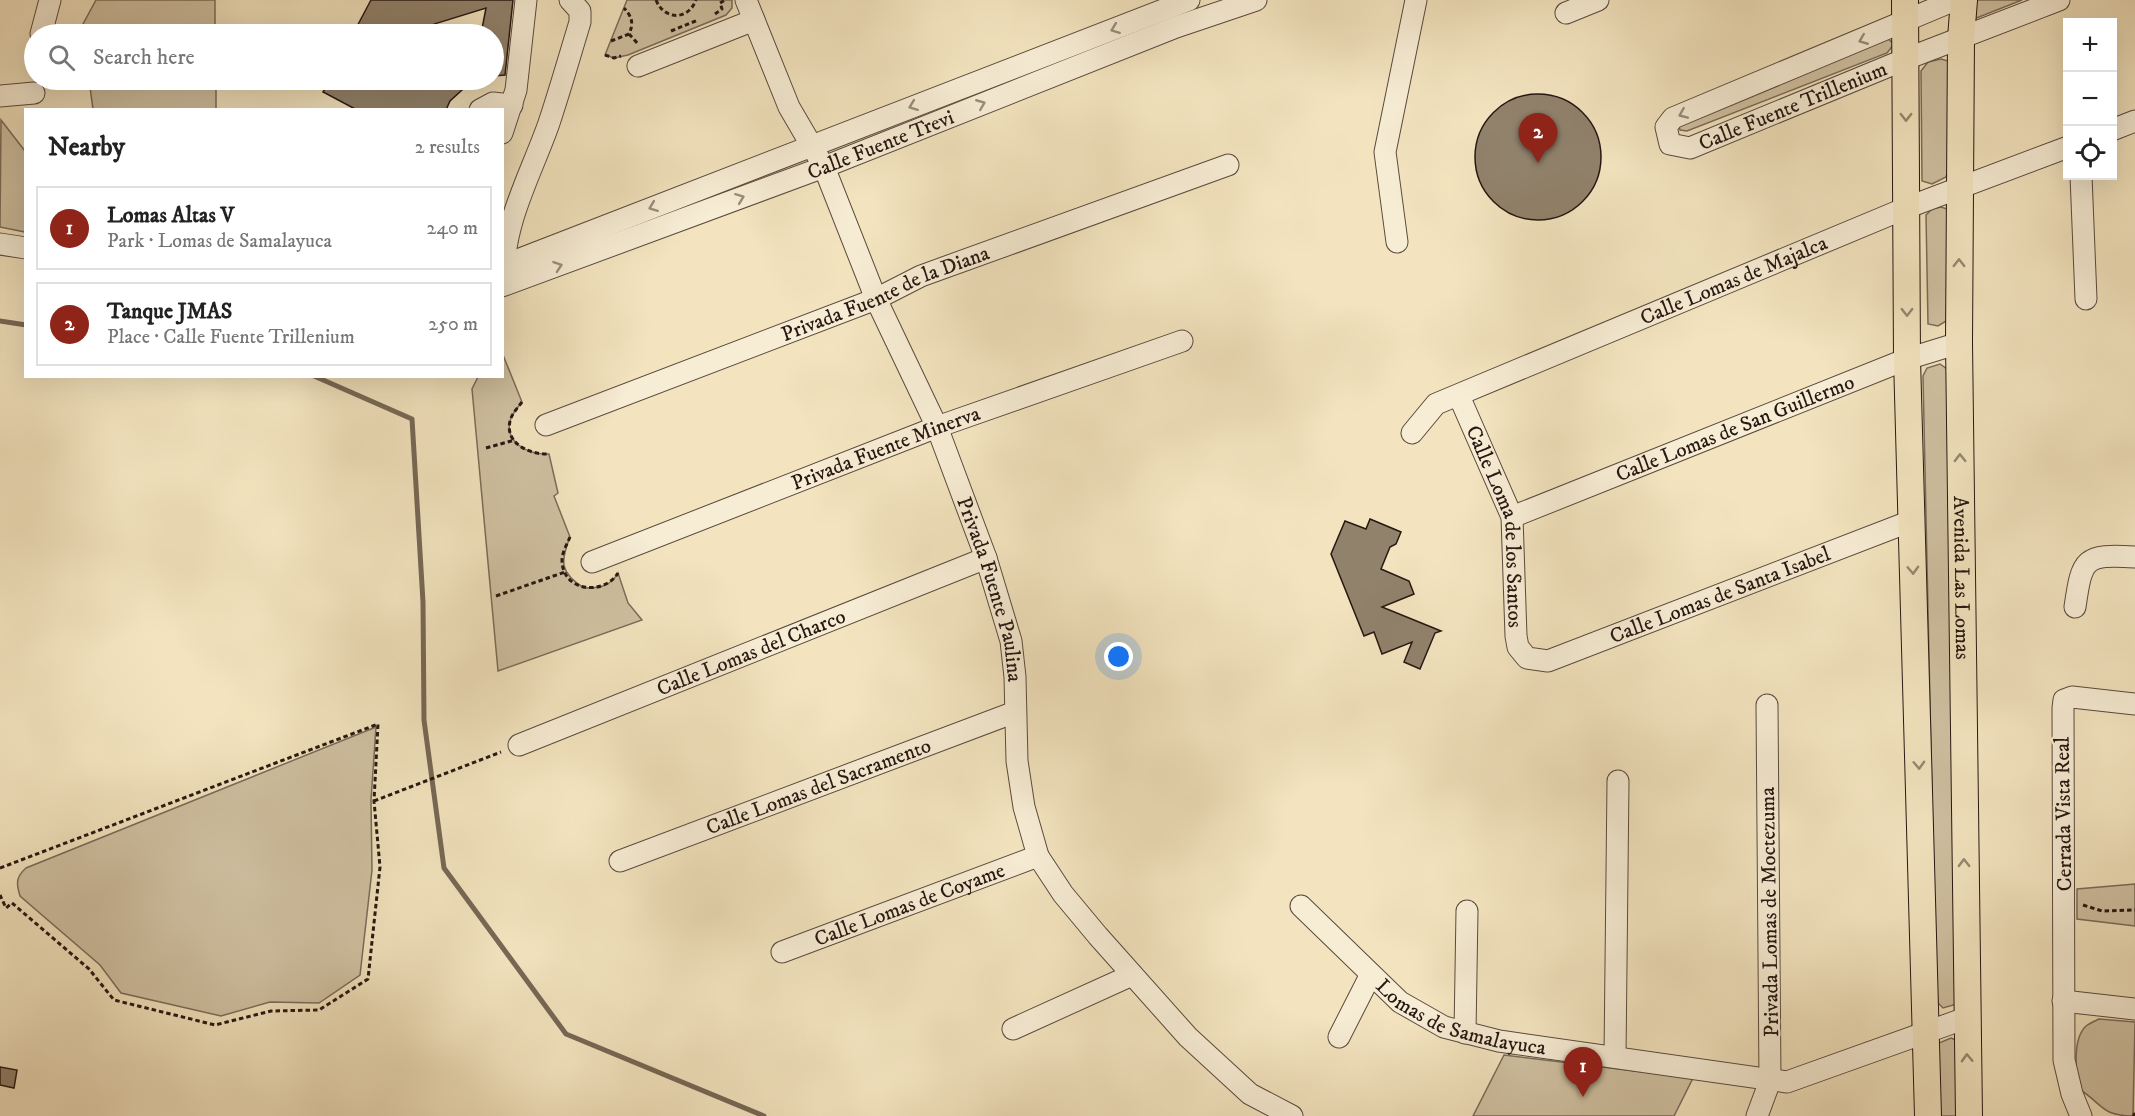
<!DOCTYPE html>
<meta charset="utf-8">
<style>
:root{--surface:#fff;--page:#f2f2f2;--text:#222;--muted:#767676;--line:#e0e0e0;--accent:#8f2418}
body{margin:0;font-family:"IM FELL DW Pica",serif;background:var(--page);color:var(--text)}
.controls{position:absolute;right:18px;top:18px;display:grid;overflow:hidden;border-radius:0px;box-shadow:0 6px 24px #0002}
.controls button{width:54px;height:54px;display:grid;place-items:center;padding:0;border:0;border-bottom:2px solid var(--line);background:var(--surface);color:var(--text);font:30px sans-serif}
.you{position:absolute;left:1119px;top:657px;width:21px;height:21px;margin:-15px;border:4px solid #fff;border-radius:50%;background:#1a73e8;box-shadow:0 0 0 9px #1a73e833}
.badge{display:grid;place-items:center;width:39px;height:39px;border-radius:50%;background:var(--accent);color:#fff;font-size:20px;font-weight:700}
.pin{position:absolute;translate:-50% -50px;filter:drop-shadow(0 2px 3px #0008)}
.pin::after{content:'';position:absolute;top:32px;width:21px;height:18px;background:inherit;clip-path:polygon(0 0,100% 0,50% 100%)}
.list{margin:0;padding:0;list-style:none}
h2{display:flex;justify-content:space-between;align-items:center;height:78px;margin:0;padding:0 24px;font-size:26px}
h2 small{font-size:20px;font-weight:400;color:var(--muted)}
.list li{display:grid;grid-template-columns:39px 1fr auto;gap:18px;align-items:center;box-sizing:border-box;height:84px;margin:0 12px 12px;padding:0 12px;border:2px solid var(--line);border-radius:0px}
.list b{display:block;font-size:22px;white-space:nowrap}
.list p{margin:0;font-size:20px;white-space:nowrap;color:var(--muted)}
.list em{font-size:20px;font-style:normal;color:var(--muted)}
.icon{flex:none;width:33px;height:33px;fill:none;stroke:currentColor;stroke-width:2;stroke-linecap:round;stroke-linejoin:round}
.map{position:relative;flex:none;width:2135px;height:1116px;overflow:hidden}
.search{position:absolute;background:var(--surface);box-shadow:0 6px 24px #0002;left:24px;top:24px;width:480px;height:66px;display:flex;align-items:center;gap:15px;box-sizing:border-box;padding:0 21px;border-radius:33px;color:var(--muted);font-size:22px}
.panel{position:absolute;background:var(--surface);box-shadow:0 6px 24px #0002;left:24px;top:108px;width:480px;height:270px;border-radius:0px}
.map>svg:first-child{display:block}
.green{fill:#d0c1a2;stroke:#7b6c5a;stroke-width:1.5}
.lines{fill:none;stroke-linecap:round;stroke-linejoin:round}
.stream{stroke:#776856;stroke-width:5}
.building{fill:#91826c;stroke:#261712;stroke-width:1.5}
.minor-casing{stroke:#594a3d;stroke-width:23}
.major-casing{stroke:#261712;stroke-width:28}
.path{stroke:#261712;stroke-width:3;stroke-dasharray:4.5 3;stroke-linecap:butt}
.minor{stroke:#f7edd5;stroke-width:21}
.major{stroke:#f3e4bf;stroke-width:26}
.oneway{stroke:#998d7d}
.oneway2{stroke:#978871}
.labels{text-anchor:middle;stroke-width:4.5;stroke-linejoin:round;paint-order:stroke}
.street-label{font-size:21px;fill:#261712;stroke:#f7edd5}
</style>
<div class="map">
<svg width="2135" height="1116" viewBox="0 0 2135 1116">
<rect width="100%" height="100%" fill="#f3e4bf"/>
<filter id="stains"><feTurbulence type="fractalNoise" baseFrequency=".00333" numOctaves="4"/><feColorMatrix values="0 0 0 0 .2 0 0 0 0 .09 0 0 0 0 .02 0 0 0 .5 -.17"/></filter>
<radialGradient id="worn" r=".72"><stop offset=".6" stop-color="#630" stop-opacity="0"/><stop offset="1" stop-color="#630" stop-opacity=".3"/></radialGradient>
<path class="green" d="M96 0H215V34H83L82 26Z
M627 0H732V8L726 15 628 55 614 58 605 55Z
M1970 0H2022L1974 19Z
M1887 38 1894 44 1887 53 1687 131 1680 130 1679 126Z
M1941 59 1948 61 1949 167 1946 177 1932 184 1922 181 1921 71 1928 62Z
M89 80H216V109H93Z
M1 120 25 151V232L0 227Z
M1941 207 1947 209 1951 318 1938 326 1928 324 1926 215 1932 209Z
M503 355 522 402C518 407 513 413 511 418 502 443 530 455 549 454L558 493 554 496 570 537C560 562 560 573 584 588 599 588 610 587 618 573L628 603 642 620 498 671 472 389 478 377 502 376Z
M1940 364 1947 369 1957 1004 1943 1008 1938 1003 1936 982 1923 376 1927 368Z
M376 727 371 800 372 870 360 975 319 1003 270 1002 221 1016 121 993 100 965 20 896C16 883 16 877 26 868Z
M2135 884V926L2077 919V889Z
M2099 1019 2135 1022 2133 1116C2101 1116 2103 1104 2079 1089 2076 1073 2072 1039 2086 1026 2090 1023 2095 1021 2099 1019Z
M1951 1038 1958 1041 1961 1116H1937V1048L1939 1043Z
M1504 1055 1693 1078 1674 1116H1473Z"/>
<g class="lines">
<path class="stream" d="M0 321 26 325
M314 376 412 419 423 602 424 720 444 868 566 1034 764 1116"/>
</g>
<path class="building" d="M371 0H513L505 75 494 76V34H481L486 8 434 24 429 34H353Z
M330 80H473L450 101 446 110H357L323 92Z
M1475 157a63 63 0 1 1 126 0a63 63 0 1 1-126 0Z
M1370 519 1401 532 1396 544 1390 547 1381 569 1409 581 1414 594 1382 607 1441 631 1435 633 1420 669 1404 662 1412 642 1382 654 1374 632 1364 636 1331 554 1345 521 1366 529Z
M0 1067 17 1070 14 1088 0 1085Z"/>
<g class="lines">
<g class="minor-casing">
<g id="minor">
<path id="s1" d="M746 0 789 107 824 167 876 299 937 427 986 558 1011 641 1015 677 1017 761 1024 807 1038 856 1063 894 1098 936 1188 1037 1250 1094 1292 1116"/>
<path id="s2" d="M1955 0 1673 118 1666 127 1670 144 1690 148 1906 59 2059 0"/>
<path d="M1566 13 1598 0"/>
<path d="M41 34 50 0"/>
<path d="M638 66 754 20"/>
<path d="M0 96 34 93"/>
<path d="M480 110 493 103 512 105"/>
<path d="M2112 130 2135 121"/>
<path d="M502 133 516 90 526 0"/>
<path d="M2081 176 2086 299"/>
<path d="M1397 242 1385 152 1416 0"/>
<path d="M0 244 26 248"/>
<path d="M502 266 1189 0"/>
<path d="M504 278C502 224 532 172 549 123 560 90 570 55 580 22V11L570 0"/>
<path id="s3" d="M502 286 824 167 1176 27 1256 0"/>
<path id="s4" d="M1459 396 1512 517 1516 636 1518 647 1527 658 1548 661 1911 521"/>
<path id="s5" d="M546 425 876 299 921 276 1228 165"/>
<path id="s6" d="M1412 433 1436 404 1906 208 2068 147"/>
<path id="s7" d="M1512 517 1907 359 1959 343"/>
<path id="s8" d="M592 562 937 427 1182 341"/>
<path d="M2075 607C2082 558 2084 554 2135 557"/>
<path id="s9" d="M519 745 986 558"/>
<path id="s10" d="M620 861 1015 712"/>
<path id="s11" d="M1301 906 1400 1002 1444 1027 1499 1041 1787 1082 1966 1018"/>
<path id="s12" d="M782 952 1038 856"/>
<path d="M2063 1001 2135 1009"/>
<path d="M1013 1029 1132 975"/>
<path d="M1465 1033 1467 911"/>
<path d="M1339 1037 1370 976"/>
<path d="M1615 1057 1618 781"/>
<path d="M1757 1116 1770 1081 1767 705"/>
<path d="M2081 1116 2072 1094 2064 1060 2063 708 2064 700 2072 697 2135 704"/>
</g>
</g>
<g class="major-casing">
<g id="major">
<path d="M1905 0 1907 359 1928 1116"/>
<path id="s13" d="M1964 0 1961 38 1959 343 1969 1116"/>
</g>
</g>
<path class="path" d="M656 0C664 20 688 21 696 0
M715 14 722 9 720 3 725 0
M671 31 698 20
M629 34 639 45
M611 41 629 34C634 23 632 17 624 8
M605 55 614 58 621 56
M522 402C518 407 513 413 511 418 502 443 530 455 549 454
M486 448 515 440
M570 537C567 544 562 553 562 560 562 592 604 596 618 573
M496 596 565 572
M374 801 501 752
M0 868 378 724 374 801 380 867 368 979 319 1010 271 1011 215 1025 114 1000 89 969 12 903 6 908 0 895
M2083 905 2102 911 2135 910
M2133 1116 2135 1113"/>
<use href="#minor" class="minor"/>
<use href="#major" class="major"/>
</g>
<defs><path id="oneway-chevron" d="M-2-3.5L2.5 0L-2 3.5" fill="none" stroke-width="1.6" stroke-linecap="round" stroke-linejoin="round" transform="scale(1.5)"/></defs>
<g class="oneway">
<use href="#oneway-chevron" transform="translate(1115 29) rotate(159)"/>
<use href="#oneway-chevron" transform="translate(1863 40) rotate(158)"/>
<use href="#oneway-chevron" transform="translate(981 104) rotate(-22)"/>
<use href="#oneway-chevron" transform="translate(913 106) rotate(159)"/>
<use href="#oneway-chevron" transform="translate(1683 114) rotate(157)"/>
<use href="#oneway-chevron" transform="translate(740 198) rotate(-21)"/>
<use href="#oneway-chevron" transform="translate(653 207) rotate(159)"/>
<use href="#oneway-chevron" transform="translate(558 266) rotate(-19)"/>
</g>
<g class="oneway2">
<use href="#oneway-chevron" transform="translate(1906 117) rotate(90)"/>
<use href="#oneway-chevron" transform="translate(1959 263) rotate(-90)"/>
<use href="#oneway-chevron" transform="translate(1907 312) rotate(90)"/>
<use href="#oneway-chevron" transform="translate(1960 458) rotate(-91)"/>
<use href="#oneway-chevron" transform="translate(1913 570) rotate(88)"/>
<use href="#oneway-chevron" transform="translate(1919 765) rotate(88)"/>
<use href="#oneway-chevron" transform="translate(1964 863) rotate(-91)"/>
<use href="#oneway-chevron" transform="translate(1967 1058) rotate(-92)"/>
</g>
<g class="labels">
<g class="street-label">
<text dy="7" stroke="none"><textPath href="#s2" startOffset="466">Calle Fuente Trillenium</textPath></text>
<text dy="7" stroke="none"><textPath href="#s3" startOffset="404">Calle Fuente Trevi</textPath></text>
<text dy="7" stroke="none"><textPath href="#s6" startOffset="360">Calle Lomas de Majalca</textPath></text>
<text dy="7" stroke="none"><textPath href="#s5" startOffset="364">Privada Fuente de la Diana</textPath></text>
<text dy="7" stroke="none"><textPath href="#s7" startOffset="240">Calle Lomas de San Guillermo</textPath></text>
<text dy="7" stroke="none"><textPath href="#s8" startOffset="315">Privada Fuente Minerva</textPath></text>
<text dy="7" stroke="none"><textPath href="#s4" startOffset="138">Calle Loma de los Santos</textPath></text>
<text dy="7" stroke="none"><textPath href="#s13" startOffset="578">Avenida Las Lomas</textPath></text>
<text dy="7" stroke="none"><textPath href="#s1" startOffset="640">Privada Fuente Paulina</textPath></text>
<text dy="7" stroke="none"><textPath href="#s4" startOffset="482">Calle Lomas de Santa Isabel</textPath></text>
<text dy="7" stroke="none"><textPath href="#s9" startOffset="250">Calle Lomas del Charco</textPath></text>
<text dy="7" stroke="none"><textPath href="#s10" startOffset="212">Calle Lomas del Sacramento</textPath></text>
<text transform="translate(2063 814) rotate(-91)" y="7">Cerrada Vista Real</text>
<text dy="7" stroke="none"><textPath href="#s12" startOffset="136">Calle Lomas de Coyame</textPath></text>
<text transform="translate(1769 912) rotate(-91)" y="7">Privada Lomas de Moctezuma</text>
<text dy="7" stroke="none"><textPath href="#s11" startOffset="201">Lomas de Samalayuca</textPath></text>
</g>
</g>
<rect width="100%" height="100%" filter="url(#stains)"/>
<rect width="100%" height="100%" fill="url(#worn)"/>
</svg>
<div class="controls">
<button>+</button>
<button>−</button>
<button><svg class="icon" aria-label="locate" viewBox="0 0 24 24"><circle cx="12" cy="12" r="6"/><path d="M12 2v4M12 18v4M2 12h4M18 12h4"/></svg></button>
</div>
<div class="you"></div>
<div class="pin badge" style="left:1583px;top:1097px">1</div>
<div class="pin badge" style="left:1538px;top:163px">2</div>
<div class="search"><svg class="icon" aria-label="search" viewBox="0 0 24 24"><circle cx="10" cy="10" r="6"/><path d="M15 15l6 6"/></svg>Search here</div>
<section class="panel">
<h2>Nearby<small>2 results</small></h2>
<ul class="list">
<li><span class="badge">1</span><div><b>Lomas Altas V</b><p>Park · Lomas de Samalayuca</p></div><em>240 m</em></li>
<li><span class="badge">2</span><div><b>Tanque JMAS</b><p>Place · Calle Fuente Trillenium</p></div><em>250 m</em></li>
</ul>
</section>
</div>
